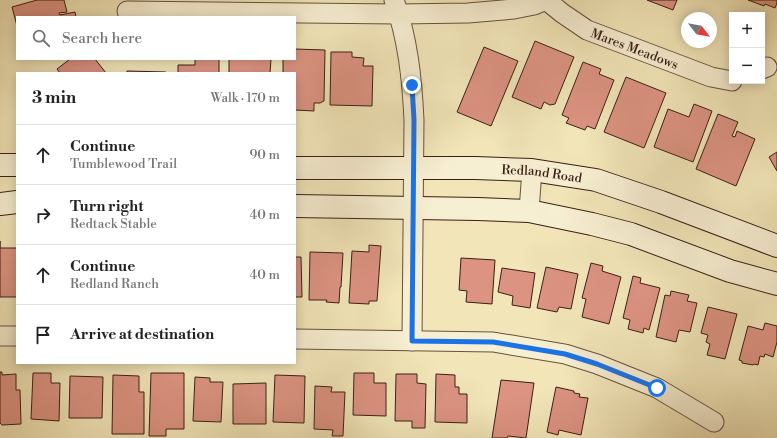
<!DOCTYPE html>
<meta charset="utf-8">
<style>
:root{--surface:#fff;--page:#f2f2f2;--text:#202124;--muted:#757577;--line:#e0e0e0}
body{margin:0;font-family:"Libre Bodoni",serif;background:var(--page);color:var(--text)}
.controls{position:absolute;right:12px;top:12px;display:grid;overflow:hidden;border-radius:0px;box-shadow:0 2px 10px #0003}
.controls button{width:36px;height:36px;display:grid;place-items:center;padding:0;border:0;border-bottom:1px solid var(--line);background:var(--surface);color:var(--text);font:20px sans-serif}
.compass{position:absolute;left:681px;top:12px;width:36px;height:36px;border-radius:50%;background:var(--surface);box-shadow:0 2px 10px #0003;rotate:121deg}
.stop{position:absolute;width:12px;height:12px;margin:-9px;border:3px solid #1a73e8;border-radius:50%;background:#fff}
.stop.end{background:#1a73e8;border-color:#fff;box-shadow:0 1px 4px #0008}
.list{margin:0;padding:0;list-style:none}
h2{display:flex;justify-content:space-between;align-items:center;height:52px;margin:0;padding:0 16px;font-size:17px}
h2 small{font-size:13px;font-weight:400;color:var(--muted)}
.list li{display:grid;grid-template-columns:26px 1fr auto;gap:12px;align-items:center;box-sizing:border-box;height:60px;padding:0 16px;border-top:1px solid var(--line)}
.list b{display:block;font-size:15px;white-space:nowrap}
.list p{margin:0;font-size:13px;white-space:nowrap;color:var(--muted)}
.list em{font-size:13px;font-style:normal;color:var(--muted)}
.icon{flex:none;width:22px;height:22px;fill:none;stroke:currentColor;stroke-width:2;stroke-linecap:round;stroke-linejoin:round}
.map{position:relative;flex:none;width:777px;height:438px;overflow:hidden}
.search{position:absolute;background:var(--surface);box-shadow:0 2px 10px #0003;left:16px;top:16px;width:280px;height:44px;display:flex;align-items:center;gap:10px;box-sizing:border-box;padding:0 14px;border-radius:0px;color:var(--muted);font-size:15px}
.panel{position:absolute;background:var(--surface);box-shadow:0 2px 10px #0003;left:16px;top:72px;width:280px;height:292px;border-radius:0px}
.map>svg:first-child{display:block}
.building{fill:#dc9382;stroke:#3a1f15}
.lines{fill:none;stroke-linecap:round;stroke-linejoin:round}
.minor-casing{stroke:#68513e;stroke-width:21}
.secondary-casing{stroke:#3a1f15;stroke-width:24}
.minor{stroke:#f7efd2;stroke-width:19}
.secondary{stroke:#f7efd2;stroke-width:22}
.route{stroke:#1a73e8;stroke-width:5}
.labels{text-anchor:middle;stroke-width:3.5;stroke-linejoin:round;paint-order:stroke}
.street-label{font-size:13px;fill:#3a1f15;stroke:#f7efd2}
</style>
<div class="map">
<svg width="777" height="438" viewBox="0 0 777 438">
<rect width="100%" height="100%" fill="#f2e6b9"/>
<filter id="stains"><feTurbulence type="fractalNoise" baseFrequency=".005" numOctaves="4"/><feColorMatrix values="0 0 0 0 .2 0 0 0 0 .09 0 0 0 0 .02 0 0 0 .5 -.17"/></filter>
<radialGradient id="worn" r=".72"><stop offset=".6" stop-color="#630" stop-opacity="0"/><stop offset="1" stop-color="#630" stop-opacity=".3"/></radialGradient>
<path class="building" d="M37 0H64L67 12 59 13 60 15 75 12 76 17H17V26L12 7Z
M647 0H677L673 10Z
M748 0H777V3L775 8 765 4 764 6Z
M535 41 574 57 555 104 550 105 544 102 541 109 512 97Z
M484 47 518 61 491 126 457 112Z
M295 49 325 50 324 101 320 103H314V111L295 110V73H283V59H295Z
M331 52H352V57L364 58 363 66H373L372 106 330 105Z
M70 59H95L106 73H60L57 69Z
M195 59H219V73H178V65H195Z
M229 59H271L270 73H229Z
M583 62 601 69 599 74 614 80 595 129 587 126 585 130 566 123 569 118 562 115Z
M127 71 166 72V73H127Z
M626 77 666 93 644 148 604 132Z
M694 104 712 111 693 162 654 147 668 109 689 117Z
M718 114 738 122 732 136 735 137 737 131 755 139 736 186 696 169Z
M777 152V171L769 157Z
M0 241V248H17V297H0Z
M369 245 381 246 377 301H369V304L349 303 352 251 369 252Z
M310 252 343 253 341 287H340L339 303 326 302 327 300H309Z
M295 257H301L302 297H295Z
M461 258 495 260 492 304 466 302 467 291 459 290Z
M591 263 603 266 602 271 621 277 609 324 582 317 586 299 582 298Z
M546 267 578 274 571 309 559 307 557 312 537 308Z
M502 268 535 273 530 308 512 305 513 296 498 292Z
M633 276 641 278 640 283 660 288 649 330 644 328 643 333 628 329 630 320 623 318Z
M671 291 689 295 687 301 697 303 690 332 679 330 676 342 656 337 665 295 670 296Z
M708 307 737 314 725 359 707 355 710 344 706 342 708 335 701 333Z
M765 323 777 326V342L773 357 765 354 764 357 760 356 758 365 754 364 753 365 742 363V361L739 360 748 326 763 330Z
M0 372H2V375L16 374V390H20L21 424 2 425 0 423Z
M33 373H51V383H60L59 421 31 419Z
M151 373H184V429H166V436H149Z
M354 373H374V383H386V416L353 415Z
M396 374H417V383L426 384 425 428H412V421H395Z
M436 374 455 375V387H459V394H467V423L435 422Z
M113 375 139 376V392H144V434H112Z
M275 375 305 376 304 423 273 422Z
M70 376 103 377 102 418H69Z
M195 377 210 378V382H223L221 422 193 421Z
M501 380 534 383 526 438 508 436 507 438H492Z
M266 383V424H233V384Z
M315 386 332 387 331 392H345L343 436H332L333 430 314 429Z
M556 387 574 391V393L580 394 579 397 588 398 581 435 559 430 558 435 547 432Z"/>
<g class="lines">
<g class="minor-casing">
<g id="minor">
<path d="M394 0C408 39 412 79 414 120L412 341"/>
<path id="s1" d="M546 0 562 13 587 30 711 77 732 81"/>
<path d="M127 11 399 14 468 13 514 9 534 5 546 0"/>
<path d="M762 69 767 67"/>
<path d="M529 211 532 170"/>
<path d="M0 336H17"/>
<path d="M295 339 493 342 565 354 597 364 657 388 714 422"/>
</g>
</g>
<g class="secondary-casing">
<g id="secondary">
<path d="M0 165H17"/>
<path id="s2" d="M295 168H475L532 170 596 180 661 202 777 246"/>
<path d="M0 204 17 202"/>
<path d="M295 206 478 209 529 211 592 224 631 234 730 271 777 284"/>
</g>
</g>
<use href="#minor" class="minor"/>
<use href="#secondary" class="secondary"/>
</g>
<g class="lines">
<path class="route" d="M412 85 414 120 412 341 493 342 565 354 597 364 657 388"/>
</g>
<g class="labels">
<g class="street-label">
<text dy="5" stroke="none"><textPath href="#s1" startOffset="102">Mares Meadows</textPath></text>
<text dy="5" stroke="none"><textPath href="#s2" startOffset="247">Redland Road</textPath></text>
</g>
</g>
<rect width="100%" height="100%" filter="url(#stains)"/>
<rect width="100%" height="100%" fill="url(#worn)"/>
</svg>
<div class="controls">
<button>+</button>
<button>−</button>
</div>
<svg class="compass" viewBox="-18 -18 36 36"><path d="M0-13l5 13h-10z" fill="#e53935"/><path d="M0 13l5-13h-10z" fill="#757577"/></svg>
<div class="stop" style="left:657px;top:388px"></div>
<div class="stop end" style="left:412px;top:85px"></div>
<div class="search"><svg class="icon" aria-label="search" viewBox="0 0 24 24"><circle cx="10" cy="10" r="6"/><path d="M15 15l6 6"/></svg>Search here</div>
<section class="panel">
<h2>3 min<small>Walk · 170 m</small></h2>
<ul class="list">
<li><svg class="icon" aria-label="ahead" viewBox="0 0 24 24"><path d="M12 20V5M6 11l6-6 6 6"/></svg><div><b>Continue</b><p>Tumblewood Trail</p></div><em>90 m</em></li>
<li><svg class="icon" aria-label="right" viewBox="0 0 24 24"><path d="M7 20v-9h11M14 6l5 5-5 5"/></svg><div><b>Turn right</b><p>Redtack Stable</p></div><em>40 m</em></li>
<li><svg class="icon" aria-label="ahead" viewBox="0 0 24 24"><path d="M12 20V5M6 11l6-6 6 6"/></svg><div><b>Continue</b><p>Redland Ranch</p></div><em>40 m</em></li>
<li><svg class="icon" aria-label="arrive" viewBox="0 0 24 24"><path d="M6 21V4h12l-3 4 3 4H6"/></svg><div><b>Arrive at destination</b></div></li>
</ul>
</section>
</div>
